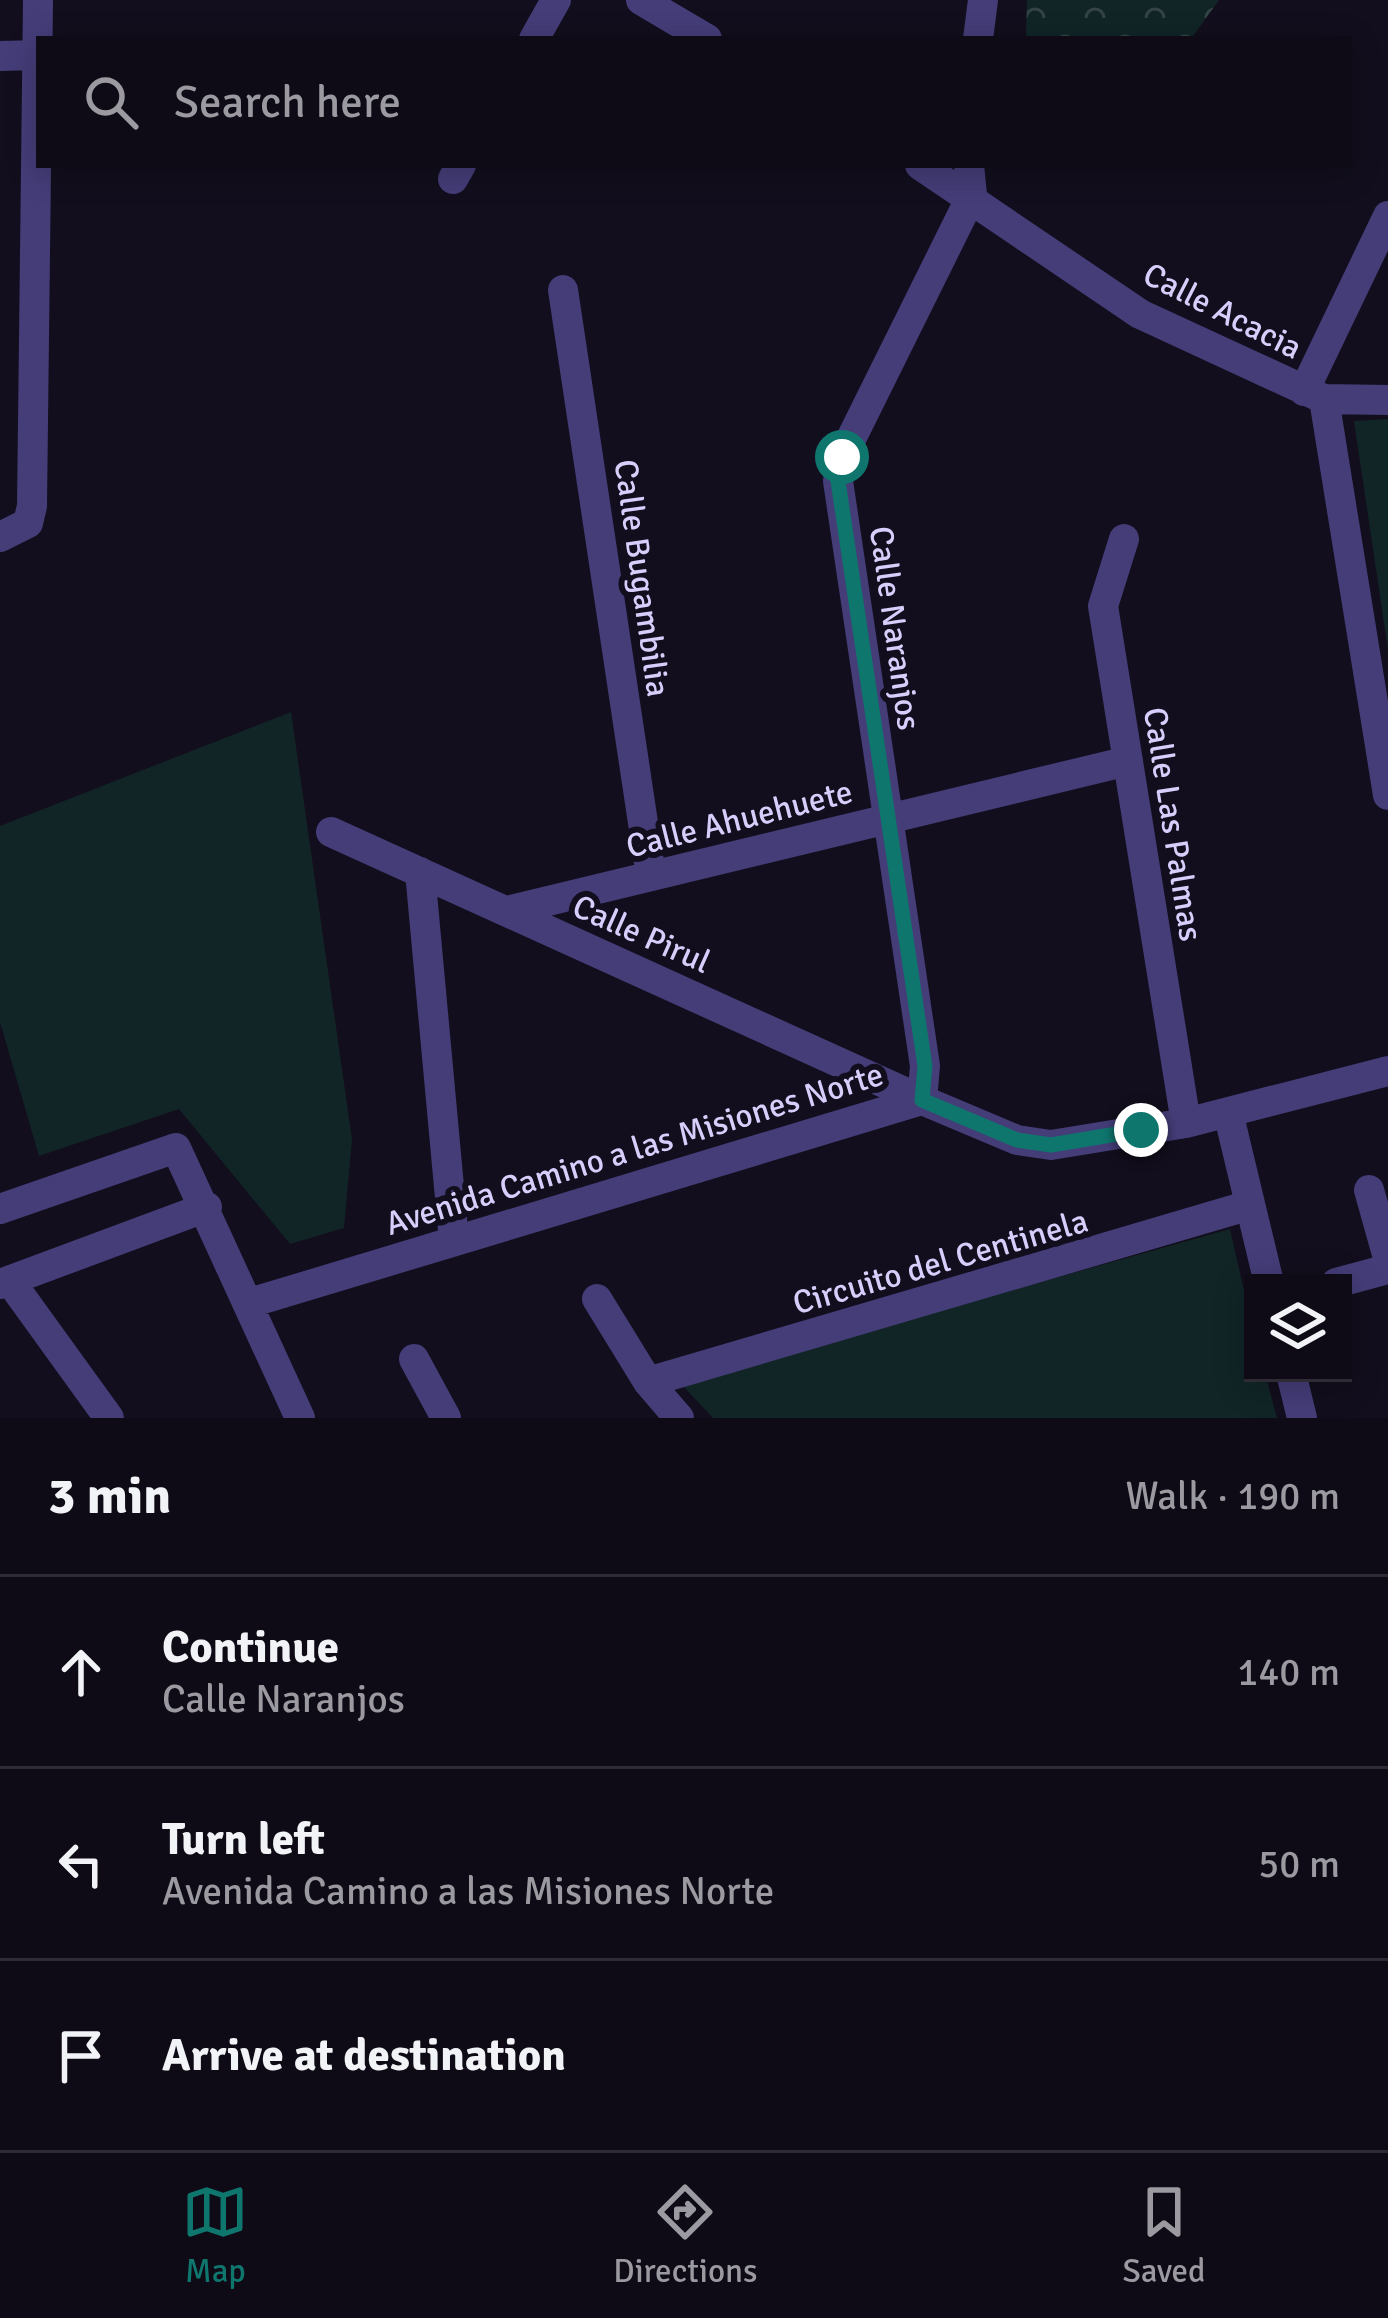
<!DOCTYPE html>
<meta charset="utf-8">
<style>
:root{--surface:#0e0a16;--page:#1c1823;--text:#f1f3f6;--muted:#9b9aa1;--line:#2e2b35;--accent:#0f766e}
body{margin:0;font-family:Signika,sans-serif;background:var(--page);color:var(--text)}
.controls{position:absolute;right:36px;bottom:36px;display:grid;overflow:hidden;border-radius:0px;box-shadow:0 6px 30px #0003}
.controls button{width:108px;height:108px;display:grid;place-items:center;padding:0;border:0;border-bottom:3px solid var(--line);background:var(--surface);color:var(--text);font:60px sans-serif}
.stop{position:absolute;width:36px;height:36px;margin:-27px;border:9px solid #0f766e;border-radius:50%;background:#fff}
.stop.end{background:#0f766e;border-color:#fff;box-shadow:0 3px 12px #0008}
.list{margin:0;padding:0;list-style:none}
h2{display:flex;justify-content:space-between;align-items:center;height:156px;margin:0;padding:0 48px;font-size:51px}
h2 small{font-size:39px;font-weight:400;color:var(--muted)}
.list li{display:grid;grid-template-columns:78px 1fr auto;gap:36px;align-items:center;box-sizing:border-box;height:192px;padding:0 48px;border-top:3px solid var(--line)}
.list b{display:block;font-size:45px;white-space:nowrap}
.list p{margin:0;font-size:39px;white-space:nowrap;color:var(--muted)}
.list em{font-size:39px;font-style:normal;color:var(--muted)}
.icon{flex:none;width:66px;height:66px;fill:none;stroke:currentColor;stroke-width:2;stroke-linecap:round;stroke-linejoin:round}
.map{position:relative;flex:none;width:1388px;height:1418px;overflow:hidden}
.search{position:absolute;background:var(--surface);box-shadow:0 6px 30px #0003;left:36px;right:36px;top:36px;height:132px;display:flex;align-items:center;gap:30px;box-sizing:border-box;padding:0 42px;border-radius:0px;color:var(--muted);font-size:45px}
.sheet{height:732px;background:var(--surface)}
nav{display:flex;justify-content:space-around;align-items:center;box-sizing:border-box;height:168px;border-top:3px solid var(--line);background:var(--surface);font-size:33px;color:var(--muted)}
nav a{display:grid;justify-items:center;gap:6px}
nav .on{color:var(--accent)}
.map>svg:first-child{display:block}
.green{fill:#112526}
.forest{fill:url(#forest-crowns)}
.lines{fill:none;stroke-linecap:round;stroke-linejoin:round}
.street{stroke:#443d78;stroke-width:30}
.route{stroke:#0f766e;stroke-width:15}
.labels{text-anchor:middle;stroke-width:12;stroke-linejoin:round;paint-order:stroke}
.street-label{font-size:33px;fill:#d7cefb;stroke:#120e1d}
</style>
<div class="map">
<svg width="1388" height="1418" viewBox="0 0 1388 1418">
<defs>
<pattern id="forest-crowns" width="20" height="18" patternUnits="userSpaceOnUse" patternTransform="scale(3)"><rect width="20" height="18" fill="#112526"/><path d="M2 6a3 3 0 1 1 6 0M12 15a3 3 0 1 1 6 0" fill="none" stroke="#334346"/></pattern>
</defs>
<rect width="100%" height="100%" fill="#120e1d"/>
<path class="green" d="M1388 419V650L1354 421Z
M291 712 352 1139 344 1228 290 1244 179 1109 39 1156 0 1022V826Z
M1230 1229 1253 1330V1373H1265L1277 1418H713L680 1383Z"/>
<path class="forest" d="M1027 0H1219L1191 39H1026Z"/>
<g class="lines">
<path class="street" d="M641 0 707 39
M534 39 556 0
M978 39 983 0
M0 56 38 55
M920 165 1140 314 1324 399 1388 400
M453 179 461 165
M563 290 651 876
M1304 391 1388 216
M1324 399 1388 795
M0 537 28 523 32 506 38 0
M1124 539 1103 606 1186 1123
M331 832 922 1100 925 1066 838 481 842 457 972 195 969 165
M420 872 454 1241
M507 911 1128 761
M1228 1112 1269 1283
M1369 1190 1388 1258
M0 1209 176 1148 300 1418
M10 1281 109 1418
M1336 1283 1388 1269
M0 1284 207 1207
M597 1299 648 1382 679 1418
M250 1303 922 1100 1017 1140 1051 1145 1186 1123 1388 1071
M414 1359 446 1418
M1291 1373 1302 1418
M648 1382 1250 1205"/>
</g>
<g class="lines">
<path class="route" d="M842 457 838 481 925 1066 922 1100 1017 1140 1051 1145 1141 1130"/>
</g>
<g class="labels">
<g class="street-label">
<text transform="translate(1223 310) rotate(27)" y="12">Calle Acacia</text>
<text transform="translate(643 578) rotate(82)" y="12">Calle Bugambilia</text>
<text transform="translate(896 628) rotate(82)" y="12">Calle Naranjos</text>
<text transform="translate(739 818) rotate(-14)" y="12">Calle Ahuehuete</text>
<text transform="translate(1174 824) rotate(81)" y="12">Calle Las Palmas</text>
<text transform="translate(642 933) rotate(24)" y="12">Calle Pirul</text>
<text transform="translate(634 1148) rotate(-17)" y="12">Avenida Camino a las Misiones Norte</text>
<text transform="translate(940 1261) rotate(-16)" y="12">Circuito del Centinela</text>
</g>
</g>
</svg>
<div class="controls">
<button><svg class="icon" aria-label="layers" viewBox="0 0 24 24"><path d="M12 4l9 5-9 5-9-5zM3 14l9 5 9-5"/></svg></button>
</div>
<div class="stop" style="left:842px;top:457px"></div>
<div class="stop end" style="left:1141px;top:1130px"></div>
<div class="search"><svg class="icon" aria-label="search" viewBox="0 0 24 24"><circle cx="10" cy="10" r="6"/><path d="M15 15l6 6"/></svg>Search here</div>
</div>
<section class="sheet">
<h2>3 min<small>Walk · 190 m</small></h2>
<ul class="list">
<li><svg class="icon" aria-label="ahead" viewBox="0 0 24 24"><path d="M12 20V5M6 11l6-6 6 6"/></svg><div><b>Continue</b><p>Calle Naranjos</p></div><em>140 m</em></li>
<li><svg class="icon" aria-label="left" viewBox="0 0 24 24"><path d="M17 20v-9H6M10 6l-5 5 5 5"/></svg><div><b>Turn left</b><p>Avenida Camino a las Misiones Norte</p></div><em>50 m</em></li>
<li><svg class="icon" aria-label="arrive" viewBox="0 0 24 24"><path d="M6 21V4h12l-3 4 3 4H6"/></svg><div><b>Arrive at destination</b></div></li>
</ul>
</section>
<nav>
<a class="on"><svg class="icon" aria-label="map" viewBox="0 0 24 24"><path d="M3 6l6-2 6 2 6-2v14l-6 2-6-2-6 2zM9 4v14M15 6v14"/></svg>Map</a>
<a><svg class="icon" aria-label="directions" viewBox="0 0 24 24"><path d="M12 3l9 9-9 9-9-9zM9 14v-3h6M13 9l2 2-2 2"/></svg>Directions</a>
<a><svg class="icon" aria-label="saved" viewBox="0 0 24 24"><path d="M7 4h10v16l-5-4-5 4z"/></svg>Saved</a>
</nav>
